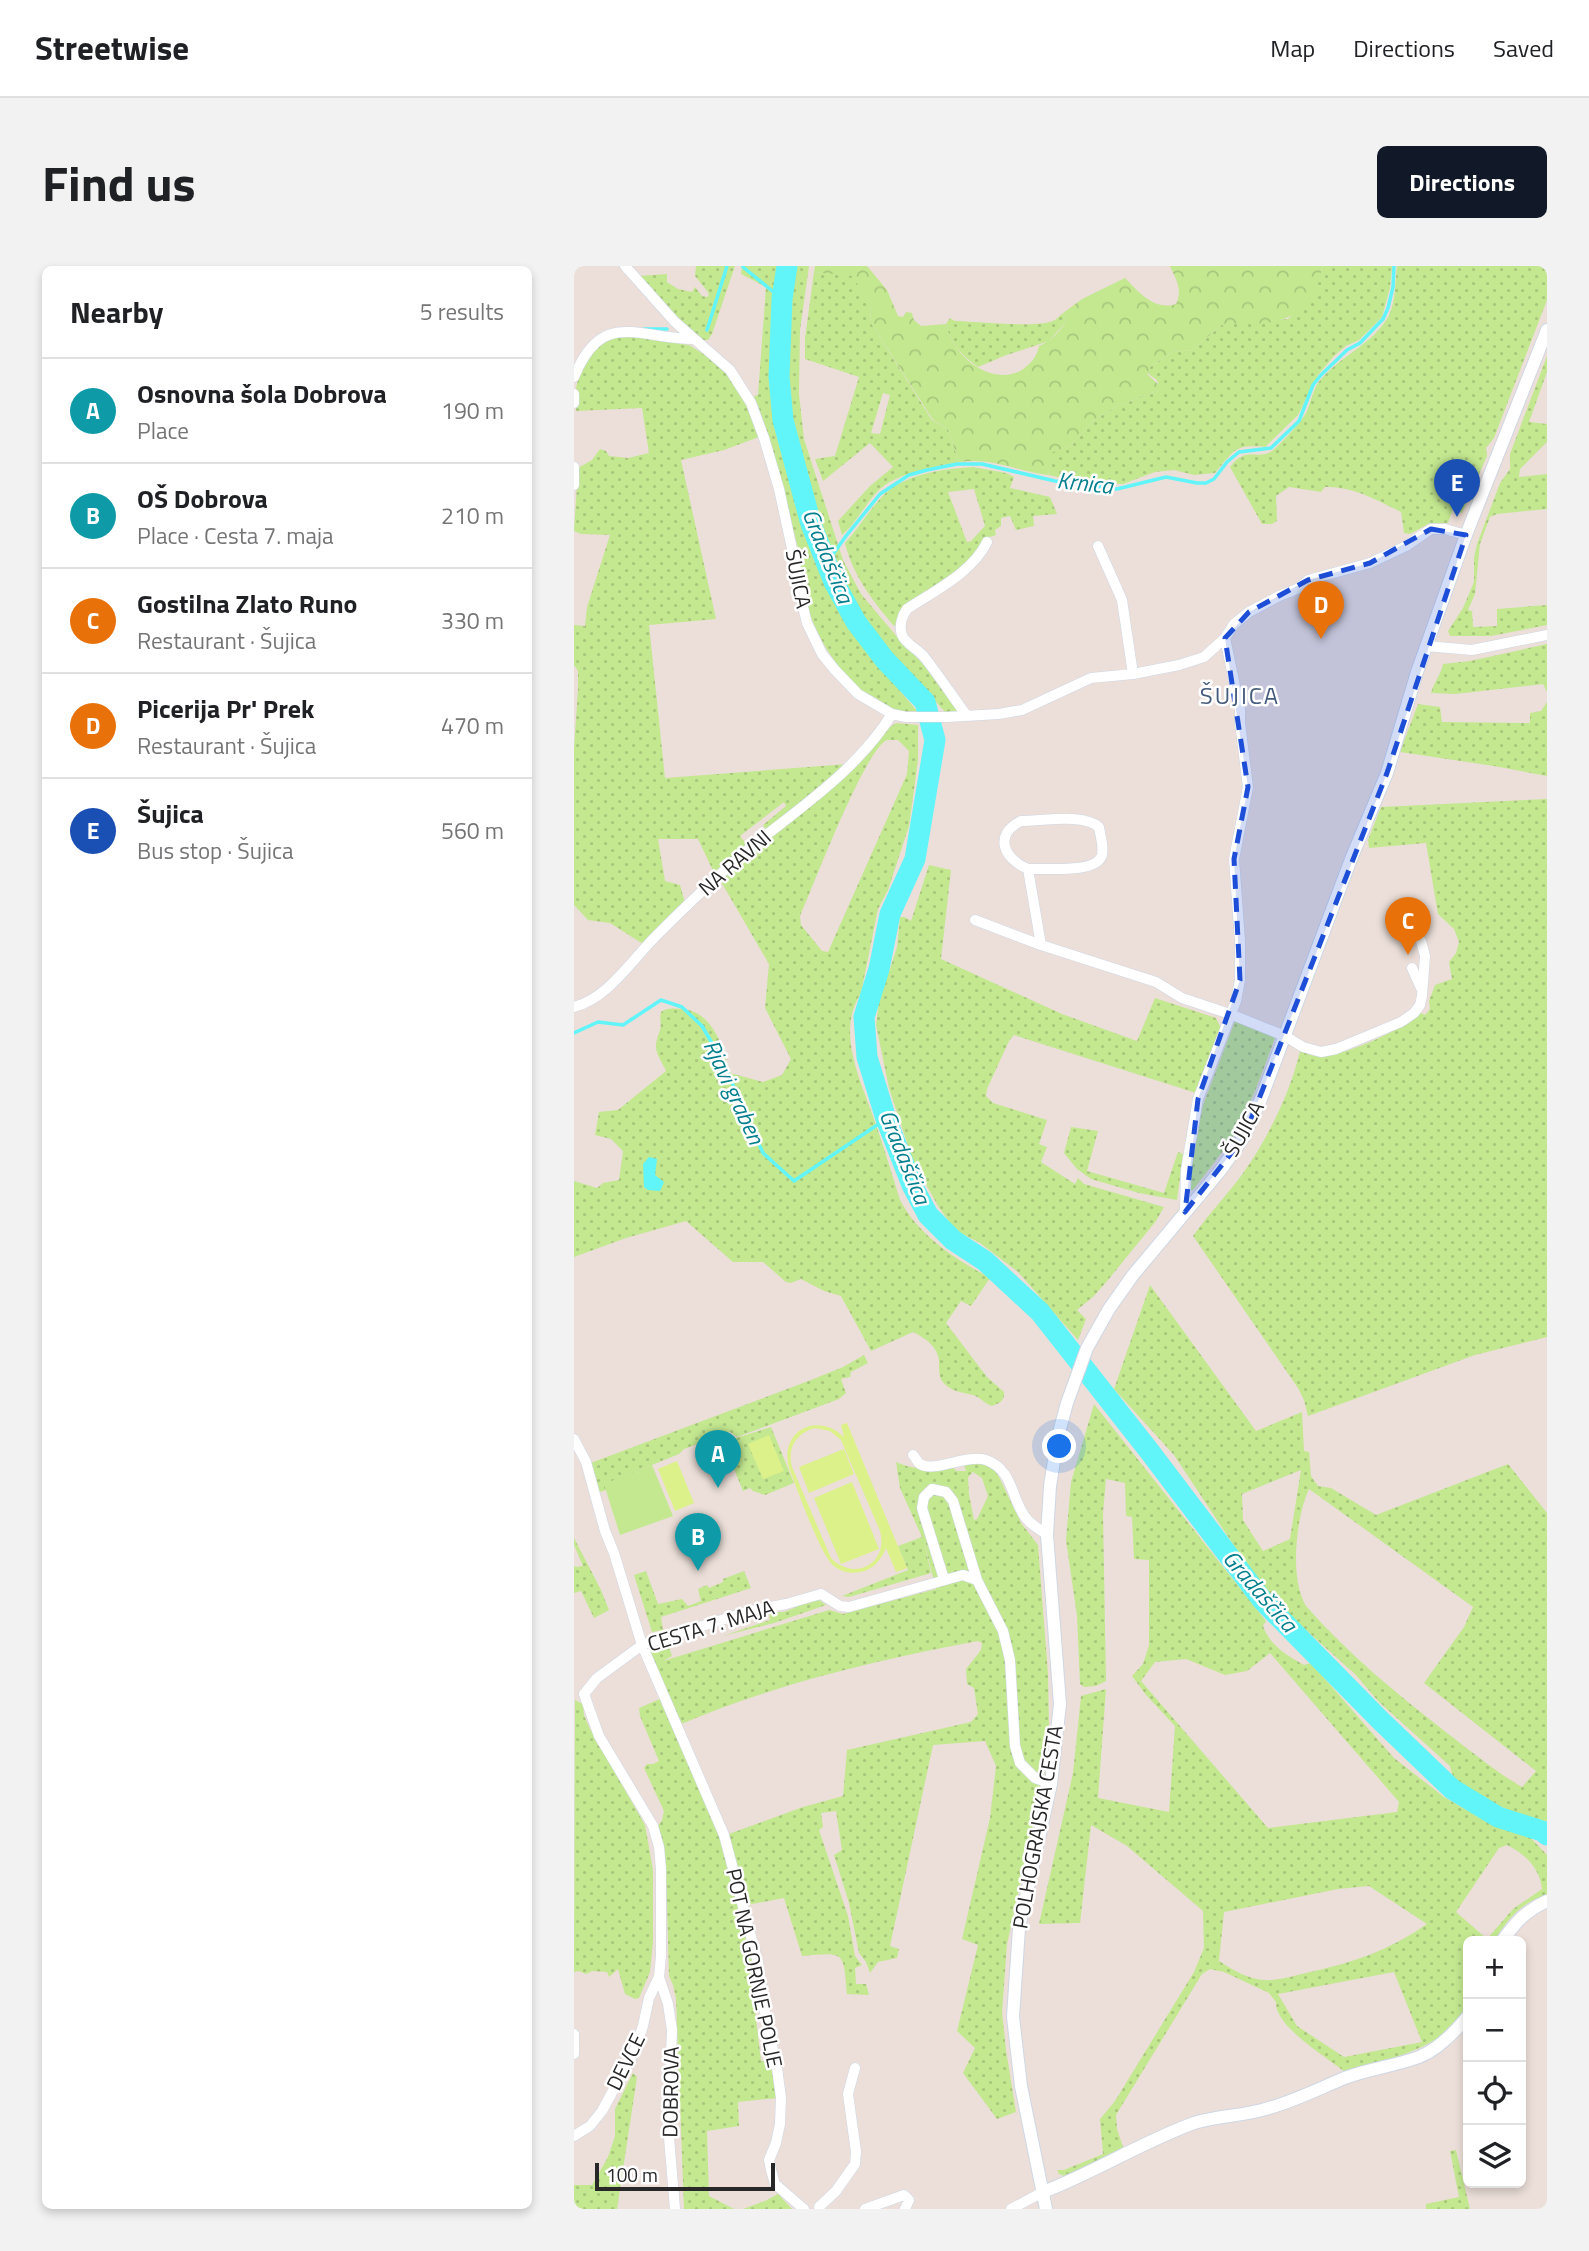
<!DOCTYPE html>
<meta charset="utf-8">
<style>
:root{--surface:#fff;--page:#f2f2f2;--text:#202124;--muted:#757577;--line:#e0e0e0;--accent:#111827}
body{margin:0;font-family:"Titillium Web",sans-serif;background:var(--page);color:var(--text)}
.controls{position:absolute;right:21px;bottom:21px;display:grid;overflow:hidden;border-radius:10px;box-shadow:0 4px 10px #0003}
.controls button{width:63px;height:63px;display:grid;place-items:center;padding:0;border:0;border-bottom:2px solid var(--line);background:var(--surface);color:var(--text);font:35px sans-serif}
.scale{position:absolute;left:21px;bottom:18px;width:180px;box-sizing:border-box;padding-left:7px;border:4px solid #282828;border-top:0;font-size:19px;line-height:24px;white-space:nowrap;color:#282828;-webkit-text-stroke:5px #fff;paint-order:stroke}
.you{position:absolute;left:486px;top:1181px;width:24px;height:24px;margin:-18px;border:5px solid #fff;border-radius:50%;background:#1a73e8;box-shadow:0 0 0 10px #1a73e833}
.badge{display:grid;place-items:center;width:46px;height:46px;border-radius:50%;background:var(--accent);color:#fff;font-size:23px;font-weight:700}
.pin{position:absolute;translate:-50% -58px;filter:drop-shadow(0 2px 4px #0008)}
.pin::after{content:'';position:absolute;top:37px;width:24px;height:21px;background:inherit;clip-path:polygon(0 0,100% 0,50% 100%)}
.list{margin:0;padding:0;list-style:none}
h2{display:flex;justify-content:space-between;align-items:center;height:91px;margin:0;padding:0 28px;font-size:30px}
h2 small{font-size:23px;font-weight:400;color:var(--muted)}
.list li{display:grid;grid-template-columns:46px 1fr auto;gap:21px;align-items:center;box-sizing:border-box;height:105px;padding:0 28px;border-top:2px solid var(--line)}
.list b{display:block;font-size:26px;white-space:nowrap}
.list p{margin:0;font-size:23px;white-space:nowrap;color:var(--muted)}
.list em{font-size:23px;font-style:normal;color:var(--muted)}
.icon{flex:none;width:38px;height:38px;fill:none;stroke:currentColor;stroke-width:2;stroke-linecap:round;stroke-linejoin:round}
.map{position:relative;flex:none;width:973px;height:1943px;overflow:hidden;border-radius:10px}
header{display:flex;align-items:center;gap:42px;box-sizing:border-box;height:98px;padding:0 35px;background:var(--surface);border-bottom:2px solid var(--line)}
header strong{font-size:33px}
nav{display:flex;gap:38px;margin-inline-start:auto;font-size:24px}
.intro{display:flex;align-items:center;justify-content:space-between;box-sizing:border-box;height:168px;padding:0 42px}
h1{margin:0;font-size:49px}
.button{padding:18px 32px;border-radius:10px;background:var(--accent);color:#fff;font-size:24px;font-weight:700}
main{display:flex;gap:42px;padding:0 42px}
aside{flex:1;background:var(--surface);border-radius:10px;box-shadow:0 4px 10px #0003}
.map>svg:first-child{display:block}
.grass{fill:url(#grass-dots);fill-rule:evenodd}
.forest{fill:url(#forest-crowns)}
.park{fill:#c3e890}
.pitch{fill:#ddf18a;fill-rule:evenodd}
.water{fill:#61f4f9}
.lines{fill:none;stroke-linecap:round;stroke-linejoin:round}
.stream{stroke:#61f4f9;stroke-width:3.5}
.river{stroke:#61f4f9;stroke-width:21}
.minor-casing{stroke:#ced7e3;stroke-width:11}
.tertiary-casing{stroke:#ced7e3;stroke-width:14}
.minor{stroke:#fff;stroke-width:10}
.tertiary{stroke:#fff;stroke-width:12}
.marked{fill:#1d4ed8;fill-opacity:0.2;stroke:#1d4ed8;stroke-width:5;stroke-dasharray:14 9;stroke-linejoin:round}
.labels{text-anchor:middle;stroke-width:5;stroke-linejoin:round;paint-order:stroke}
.street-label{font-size:21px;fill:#282828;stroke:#fff}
.water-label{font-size:23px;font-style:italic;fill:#047f8d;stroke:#fff}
.quarter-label{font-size:24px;letter-spacing:2px;fill:#455c7d;stroke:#fff}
</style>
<header>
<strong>Streetwise</strong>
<nav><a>Map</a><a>Directions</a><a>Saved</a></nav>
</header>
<div class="intro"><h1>Find us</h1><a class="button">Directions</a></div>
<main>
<aside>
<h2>Nearby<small>5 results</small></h2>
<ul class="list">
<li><span class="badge" style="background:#0f9aa8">A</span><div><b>Osnovna šola Dobrova</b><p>Place</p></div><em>190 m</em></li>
<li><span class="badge" style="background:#0f9aa8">B</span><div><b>OŠ Dobrova</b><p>Place · Cesta 7. maja</p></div><em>210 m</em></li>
<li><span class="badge" style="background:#e8710a">C</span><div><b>Gostilna Zlato Runo</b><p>Restaurant · Šujica</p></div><em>330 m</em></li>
<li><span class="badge" style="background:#e8710a">D</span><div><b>Picerija Pr' Prek</b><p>Restaurant · Šujica</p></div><em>470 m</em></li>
<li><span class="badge" style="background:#1a4fb4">E</span><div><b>Šujica</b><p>Bus stop · Šujica</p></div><em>560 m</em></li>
</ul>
</aside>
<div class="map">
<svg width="973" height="1943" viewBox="0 0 973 1943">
<defs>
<pattern id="grass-dots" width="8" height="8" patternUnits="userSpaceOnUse" patternTransform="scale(1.75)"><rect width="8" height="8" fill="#c3e890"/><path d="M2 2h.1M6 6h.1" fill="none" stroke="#a8c77c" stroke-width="1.8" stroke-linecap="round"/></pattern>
<pattern id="forest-crowns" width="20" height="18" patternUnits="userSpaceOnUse" patternTransform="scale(1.75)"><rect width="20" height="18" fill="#c3e890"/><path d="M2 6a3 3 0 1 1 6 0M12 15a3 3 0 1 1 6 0" fill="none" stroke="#a8c77c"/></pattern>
</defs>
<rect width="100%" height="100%" fill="#ecdfd9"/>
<path class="grass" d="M122 0H161L138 68 134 74H128L98 48 64 10 93 8V16L104 23 118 26 121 21 128 30 133 31 135 29 134 26 121 10Z
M168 0H205L197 102 199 142 240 294 261 337 293 386 343 445C336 445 329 447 322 444 277 431 242 375 231 332 227 313 227 293 222 274 210 226 199 176 180 130L184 129 192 21 167 8Z
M221 0H235L226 64 225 128 230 173 269 294 287 328 330 379 355 404 384 445 371 446 296 363 265 317 262 296 254 276 246 263 230 213 213 144 211 86Z
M749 0H818L816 22 808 51 785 74 772 80 760 90 744 109 724 149 691 181C660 178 660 185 641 207L620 209 600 204 581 206 549 218 507 216 474 209 477 198 473 191 478 186 496 180 519 155 541 141 586 124 583 114 573 107 576 101 598 86 618 84 649 58 714 53 740 26Z
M823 0H973V34L920 172 912 182 913 190 888 247 879 243 874 257H856L836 268 830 267 827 246C803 234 778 220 751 221L747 226 715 221 702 230 703 255 698 258H688L656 201C672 179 682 195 698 185 704 181 731 152 733 145 738 133 739 121 749 111 768 90 797 78 813 53 822 39 821 16 823 0Z
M240 6 278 9 296 37 297 57 358 154 374 163 385 196C359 201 321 207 303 226 290 240 282 257 268 269L264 255 296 220 319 201 296 177 249 215 241 193 261 190 285 111 231 93V72ZM309 127 316 129 306 168 297 167Z
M489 47 492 56 475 75 430 90 404 101C389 90 376 78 372 58L376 52 381 55C401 55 466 63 481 54 484 52 486 49 489 47Z
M53 69 115 79 142 96 161 118 170 133 185 171 150 184 107 194 142 353 75 359 91 512 274 498 193 565 189 559 212 540 210 536 166 570 175 581 141 609 124 573H84L91 615 106 619 111 637 69 678 36 657 14 654 0 639V483L4 423V405L0 399V359L11 360 13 341 36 269 7 268 0 265 4 202 18 194 26 183 32 185 35 190 54 192 75 187 68 142 2 145V122L8 97 25 76Z
M973 90V106L955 156 973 158V176L946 203 945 211 973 208V243L923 248 916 251 906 278 901 328 894 344 898 345 899 361 923 360V343L973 339V359L917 370H876L874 365 889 342 900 316V291L903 278 926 217 936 203V188Z
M399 201 432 207 440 211 436 222 476 231 483 248 459 250 460 260 442 264 436 250 427 252V260L421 264 422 269 409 273 405 287 320 360C299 335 279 310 271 277 284 263 293 247 306 233 327 208 368 203 399 201ZM400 223 411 260 397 275 393 276 374 226Z
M973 378V426L969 418 881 428 857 427C860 416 867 408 869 398L896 395Z
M973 436V510L920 500 826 486 844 438 866 441 868 456 956 457V447L967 445Z
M322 457 344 459V494L335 560 314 624 304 643 287 727C261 767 288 817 301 856 310 882 318 908 326 934 346 971 380 992 416 1012L397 1040 387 1035 372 1057 413 1111 430 1126C431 1135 425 1137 418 1140 411 1138 406 1131 399 1129 387 1126 372 1125 366 1111 365 1106 365 1099 365 1094 363 1080 351 1072 339 1066L297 1085 267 1030 250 1025 227 1013 217 1017 212 1016 189 996H159L112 955 52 972 0 991V915L23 922 29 917 45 914 49 885 37 873 21 869 25 846 44 844 92 805C83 786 78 785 86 764 88 758 85 753 87 746 94 741 100 743 109 743 139 746 150 782 156 807L189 816 208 809 217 793 191 742 195 698 146 614 286 496 315 462ZM313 474H324L335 485 333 508 254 686 248 685 227 659 226 650C239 621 291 483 313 474Z
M973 533V1071L901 1089 734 1150 730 1134 724 1122 619 970C634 949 652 930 667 910 693 874 716 828 726 785 734 788 744 792 752 790 781 785 825 765 847 747L851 749 856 743 855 735 861 719 878 713 875 696 882 687 885 676 880 663 864 648 852 577 795 582 794 574 807 541Z
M355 599 377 604 367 693 488 748 563 775 581 732 642 752 647 762 622 827 440 769 435 775 413 823 412 830 419 837 473 854 465 878 473 881 467 896 501 918 504 912 510 918 590 941 582 955 534 1014 520 1030 503 1044 512 1053 504 1074 444 1006 406 977 381 964 364 940 339 895 315 822 302 759 306 728 315 706 323 681 326 651H331L337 655Z
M661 755 701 772C689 804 678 837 661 867 649 887 633 905 619 924H616V906L629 839Z
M497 861 524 865 513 905 590 927 604 886 609 888 603 934 565 927 517 913 503 903 490 887Z
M576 1019 682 1165 728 1146 730 1185 735 1186 737 1210 744 1220 757 1222 802 1249 934 1198 973 1247V1555C954 1554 895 1529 882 1515 879 1512 877 1504 876 1500L804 1435 782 1409 723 1356 684 1316 600 1189 540 1123ZM727 1204 716 1273 689 1285 669 1254 668 1228ZM735 1223 899 1341 890 1361 850 1417 962 1505 948 1521C922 1506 898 1486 873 1467 823 1428 774 1388 732 1340 715 1312 722 1251 735 1223Z
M290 1089 294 1097 277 1106 276 1111 267 1113 272 1127 265 1133 163 1171 156 1166 110 1183 105 1188 31 1218 32 1224 23 1227 14 1198 237 1114 269 1101Z
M520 1138 692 1355 689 1360C696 1380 713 1389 730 1399L737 1397 820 1492 870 1531 913 1556 953 1568 973 1589V1629C948 1635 933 1654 920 1675H894C894 1688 898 1731 893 1740 875 1782 810 1794 771 1806 754 1792 700 1760 702 1736L695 1727 650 1706 636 1703 628 1708 542 1849 543 1863 549 1881 493 1911 485 1908 483 1904H490L529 1888 526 1853 541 1835 620 1706 630 1682 629 1645 553 1580 517 1559 506 1657 465 1658 499 1507 507 1430 532 1423 524 1532 595 1546 601 1460 572 1429 558 1410 569 1398 575 1379V1294L560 1293 558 1251 552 1250 551 1217 532 1213 529 1247 532 1415 522 1420 510 1421 506 1418 503 1350 492 1274 497 1216ZM696 1387 825 1536 823 1546 694 1562 567 1415 581 1396 612 1393 651 1409 673 1405ZM933 1579C951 1588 966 1602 968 1623L939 1643 913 1673 882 1646 925 1582ZM795 1620 853 1658C812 1686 780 1696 732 1707 719 1710 703 1715 689 1714 672 1712 659 1704 645 1695L650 1646 764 1623ZM820 1706 848 1776 770 1791 723 1760 704 1728Z
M197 1161 220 1217 191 1229 179 1225 176 1222 169 1225 149 1176Z
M322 1196C342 1205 358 1203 379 1201L382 1205H392L390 1199 407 1196 421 1205 425 1211 447 1257 464 1279 474 1408 475 1462 470 1510 433 1678 428 1746 432 1784 442 1846 423 1853 389 1807 401 1782 383 1765 404 1679 388 1673 416 1552 422 1500 411 1475 359 1479 316 1680 325 1683 323 1692 304 1696 296 1707 292 1696 285 1687 275 1637 260 1589 268 1584 262 1545 247 1547 249 1561 245 1564 274 1650 281 1690 288 1699 281 1702 282 1718H292L295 1729 273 1728C269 1685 272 1686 228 1690L210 1632 173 1639 152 1569 229 1541 269 1530 273 1484 397 1456 404 1448 400 1422 393 1418 392 1403 407 1384 408 1377 404 1375C302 1394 202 1418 107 1458L74 1385 80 1382 95 1381 98 1390 89 1395 255 1344 269 1348 362 1323 349 1272 357 1307 275 1331 268 1330 334 1304 324 1280 348 1271 326 1222ZM399 1206 408 1212 414 1230 403 1253 400 1254 395 1228 394 1211Z
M0 1272 27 1324 35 1344 20 1352 7 1325 0 1327V1299L1 1301 9 1300 0 1279Z
M72 1305 84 1338 108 1333 114 1340 127 1335 124 1323 133 1319 135 1322 149 1316V1313L170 1305 177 1322 87 1351 89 1364 78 1366 60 1309Z
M240 1334H245L252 1339 200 1357 149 1370 196 1354 195 1346H210Z
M88 1432 147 1569 179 1697 186 1742 181 1744 187 1795 196 1794 203 1832 164 1836 165 1860 133 1865 135 1930 160 1943H110L102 1732 99 1719 95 1710 92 1602 84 1560 88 1554 90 1545 70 1502 73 1498H79L85 1495 66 1450 65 1442Z
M1 1434 9 1438 10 1449 15 1461 71 1559 79 1604V1676L76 1706 65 1732 61 1733 51 1728 44 1703 35 1711 33 1706 18 1705 12 1708 5 1705 0 1706Z
M59 1807 63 1811 43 1943H0V1919H18L34 1891 41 1870V1843Z
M882 1884 896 1943H852V1938L885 1931 876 1885Z
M204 1928 218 1943H169L191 1935Z"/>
<path class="forest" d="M241 0H293L313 24 324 50 329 51 332 46 338 47 340 54 347 60 372 58C378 89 415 120 446 105 456 99 463 91 465 80 478 74 484 67 492 56L489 47 508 33 551 12C565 26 580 45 602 38 609 23 602 14 596 0H749C746 8 744 19 740 27 718 63 685 57 649 58L618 84 598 86 576 101 573 108 587 121 586 124 541 141 519 155 496 180 479 186 474 191 477 198 474 209C441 205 420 191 385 196L374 163 359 154 297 57 296 37 278 10 240 6Z"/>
<path class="park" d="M78 1199 99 1250 46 1269 30 1218Z"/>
<path class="pitch" d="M273 1157 333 1302 322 1306 312 1282C307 1294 299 1304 286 1306 277 1308 267 1306 260 1300 246 1289 223 1222 215 1202 205 1165 243 1145 270 1171L267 1159ZM241 1162 256 1165 267 1174 306 1265C315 1298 280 1316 257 1292L218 1201C213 1182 222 1167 241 1162Z
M195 1169 210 1205 189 1213 174 1178Z
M270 1183 280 1208 235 1227 225 1201Z
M103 1195 120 1237 101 1245 84 1203Z
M278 1216 305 1283 267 1298 240 1232Z"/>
<path class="water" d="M75 891 83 893 81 909 90 916 86 925 74 924 70 921 69 898Z"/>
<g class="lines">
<path class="stream" d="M169 1 208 33
M70 63H93
M133 64 153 0
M252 298 272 270 306 228 335 209 353 204 383 198H408L481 215 543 223 592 211 623 217H632L640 213 653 196 665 186 697 182 725 155 739 119 747 109 773 84 786 77 809 53 814 42 819 21 820 0
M0 767 24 756 49 759 87 734 108 741 128 760 148 794 189 887 220 915 312 853"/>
<path class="river" d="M213 0 208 33 205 111 209 154 237 258 260 316 282 356 311 394 351 436 361 474 341 593 316 648 305 703 290 751 293 791 312 853 338 919 354 949 379 974 411 995 466 1046 576 1186 689 1335 806 1454 878 1523 924 1551 968 1565 973 1569"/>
<g class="minor-casing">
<path id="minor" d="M51 0 101 56 156 104 177 137 190 172 205 223 220 292 227 333 233 357 248 388 261 404 284 428 318 448 332 451H373L425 448 448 444 517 412 559 408 605 399 630 391 651 372 660 358 675 346 705 330 723 323 734 314 796 297 832 280 857 263H871L892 269
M0 111C28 43 62 72 119 73
M0 128V137
M0 201V219
M524 280 548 334 559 408
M852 380 898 384 973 369
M393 450C379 431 366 411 351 392 345 383 332 379 328 369 325 360 328 350 333 343 360 325 399 306 413 276
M454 603C471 602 523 608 528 589 530 580 526 569 525 561 509 547 468 555 447 555 419 569 430 593 454 603L467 679
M401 654 467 679 582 716 608 732 656 748 711 770 729 781 747 786 762 783 827 756 840 747 846 739 848 730 851 690 847 675
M838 702 847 722
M0 741C35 732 59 692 84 668 112 640 140 613 170 587 223 543 281 507 318 448
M611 946 612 904 624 833 662 735 666 714V675L660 593 674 521 666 457V444L651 372
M0 1173 12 1196 31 1265 40 1287 68 1379 150 1569 184 1697 191 1746 203 1802 207 1832 206 1858 202 1877 195 1894 197 1904 201 1918 230 1943
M339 1189C342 1192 343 1196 346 1198 360 1207 392 1188 412 1194 440 1204 437 1234 452 1252 457 1259 467 1264 473 1269
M370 1313 348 1242 350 1231 358 1223 372 1226 379 1235 403 1314 429 1365 436 1394 441 1480 446 1497 461 1512 477 1518
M85 1711 94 1738 98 1764 94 1860 101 1943
M0 1768V1788
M0 1870 16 1860 28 1845 60 1786 69 1760 75 1732 85 1711 87 1690V1603L85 1581 79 1560 25 1470 10 1428 23 1412 68 1379 176 1345 212 1338 247 1328 266 1340 275 1341 389 1309 403 1314
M245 1941 262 1925 281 1898 282 1886 274 1828 281 1802
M291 1943 330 1929 335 1934 331 1943
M437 1943 469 1926"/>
</g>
<g class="tertiary-casing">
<path id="tertiary" d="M928 1675C942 1656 951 1645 973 1635
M469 1926C521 1906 568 1876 620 1857 642 1850 666 1850 688 1844 716 1837 742 1824 768 1813 793 1803 821 1800 845 1791 865 1783 881 1766 894 1750
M472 1943 447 1820 439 1751 445 1662 477 1518 486 1438 473 1269 476 1220 484 1170 493 1137 513 1082 535 1043 559 1009 646 905 670 871 687 833 777 593 813 507 843 406 892 269 973 64"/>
</g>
<use href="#minor" class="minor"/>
<use href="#tertiary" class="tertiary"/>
</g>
<path class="marked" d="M857 263 892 269 813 507 670 871 611 946 624 833 666 714 660 593 674 521 651 372 675 346 734 314 796 297Z"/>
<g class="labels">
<g class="street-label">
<text transform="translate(224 313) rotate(79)" y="7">ŠUJICA</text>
<text transform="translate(161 597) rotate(-41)" y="7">NA RAVNI</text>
<text transform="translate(670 863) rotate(-61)" y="7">ŠUJICA</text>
<text transform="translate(137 1360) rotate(-17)" y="7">CESTA 7. MAJA</text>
<text transform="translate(464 1561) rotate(-80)" y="7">POLHOGRAJSKA CESTA</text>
<text transform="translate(180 1702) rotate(78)" y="7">POT NA GORNJE POLJE</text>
<text transform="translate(52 1796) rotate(-64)" y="7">DEVCE</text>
<text transform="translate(97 1826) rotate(-89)" y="7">DOBROVA</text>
</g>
<g class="water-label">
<text transform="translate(511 217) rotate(6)" y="8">Krnica</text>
<text transform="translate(254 290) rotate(68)" y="8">Gradaščica</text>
<text transform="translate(160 826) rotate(65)" y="8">Rjavi graben</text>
<text transform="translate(331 891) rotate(68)" y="8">Gradaščica</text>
<text transform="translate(686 1325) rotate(49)" y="8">Gradaščica</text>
</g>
<g class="quarter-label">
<text x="666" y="438">ŠUJICA</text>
</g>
</g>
</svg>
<div class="controls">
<button>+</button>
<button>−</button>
<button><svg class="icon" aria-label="locate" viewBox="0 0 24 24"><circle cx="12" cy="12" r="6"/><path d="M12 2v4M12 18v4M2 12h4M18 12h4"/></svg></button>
<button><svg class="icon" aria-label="layers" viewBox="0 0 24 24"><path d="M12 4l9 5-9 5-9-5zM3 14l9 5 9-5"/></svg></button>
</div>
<div class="scale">100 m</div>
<div class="you"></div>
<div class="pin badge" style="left:144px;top:1222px;background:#0f9aa8">A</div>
<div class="pin badge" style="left:124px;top:1305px;background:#0f9aa8">B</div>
<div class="pin badge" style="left:834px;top:689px;background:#e8710a">C</div>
<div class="pin badge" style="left:747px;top:373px;background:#e8710a">D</div>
<div class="pin badge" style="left:883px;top:251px;background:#1a4fb4">E</div>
</div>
</main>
